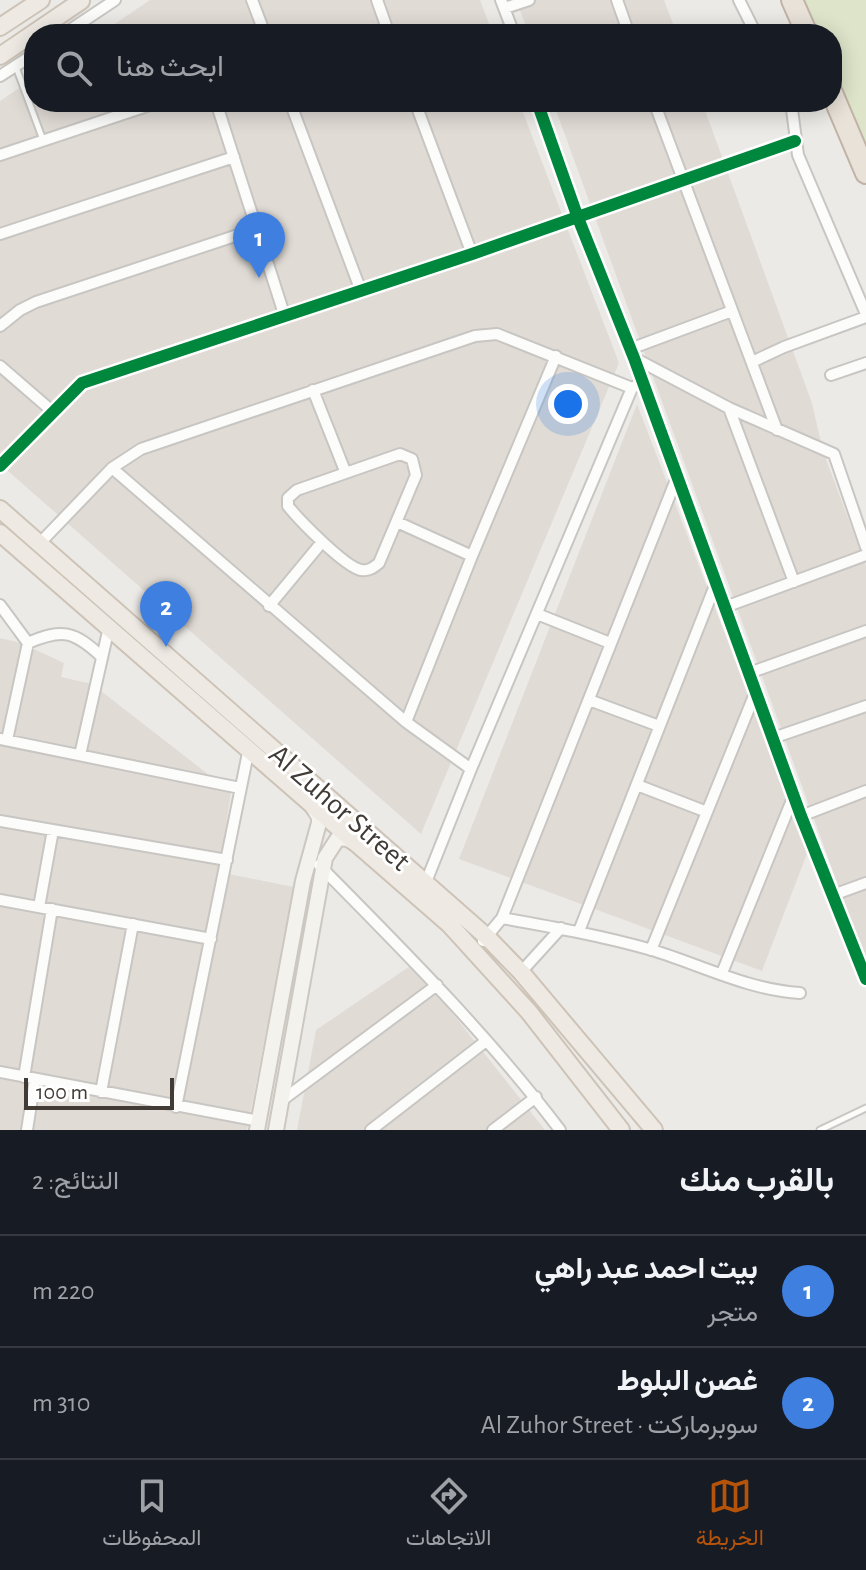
<!DOCTYPE html>
<html lang="ar">
<meta charset="utf-8">
<style>
:root{--surface:#171b24;--page:#20242c;--text:#f1f3f6;--muted:#9ea1a6;--line:#363941;--accent:#b45309}
body{margin:0;font-family:"Alegreya Sans",Vazirmatn,sans-serif;background:var(--page);color:var(--text);direction:rtl}
.scale{position:absolute;left:24px;bottom:20px;width:150px;box-sizing:border-box;padding-left:8px;border:4px solid #413a35;border-top:0;font-size:22px;line-height:28px;white-space:nowrap;color:#413a35;-webkit-text-stroke:6px #fff;paint-order:stroke}
.you{position:absolute;left:568px;top:404px;width:28px;height:28px;margin:-20px;border:6px solid #fff;border-radius:50%;background:#1a73e8;box-shadow:0 0 0 12px #1a73e833}
.badge{display:grid;place-items:center;width:52px;height:52px;border-radius:50%;background:var(--accent);color:#fff;font-size:26px;font-weight:700}
.pin{position:absolute;translate:-50% -66px;filter:drop-shadow(0 2px 4px #0008)}
.pin::after{content:'';position:absolute;top:42px;width:28px;height:24px;background:inherit;clip-path:polygon(0 0,100% 0,50% 100%)}
.list{margin:0;padding:0;list-style:none}
h2{display:flex;justify-content:space-between;align-items:center;height:104px;margin:0;padding:0 32px;font-size:34px}
h2 small{font-size:26px;font-weight:400;color:var(--muted)}
.list li{display:grid;grid-template-columns:52px 1fr auto;gap:24px;align-items:center;box-sizing:border-box;height:112px;padding:0 32px;border-top:2px solid var(--line)}
.list b{display:block;font-size:30px;white-space:nowrap}
.list p{margin:0;font-size:26px;white-space:nowrap;color:var(--muted)}
.list em{font-size:26px;font-style:normal;color:var(--muted)}
.icon{flex:none;width:44px;height:44px;fill:none;stroke:currentColor;stroke-width:2;stroke-linecap:round;stroke-linejoin:round}
.map{position:relative;flex:none;width:866px;height:1130px;overflow:hidden;direction:ltr}
.search{position:absolute;background:var(--surface);box-shadow:0 4px 20px #0003;left:24px;right:24px;top:24px;height:88px;display:flex;align-items:center;gap:20px;box-sizing:border-box;padding:0 28px;border-radius:32px;color:var(--muted);font-size:30px}
.sheet{height:328px;background:var(--surface)}
nav{display:flex;justify-content:space-around;align-items:center;box-sizing:border-box;height:112px;border-top:2px solid var(--line);background:var(--surface);font-size:22px;color:var(--muted)}
nav a{display:grid;justify-items:center;gap:4px}
nav .on{color:var(--accent)}
.map>svg:first-child{display:block}
.residential{fill:#e0dbd5}
.green{fill:#dde4c9}
.lines{fill:none;stroke-linecap:round;stroke-linejoin:round}
.lane-casing{stroke:#c8c6c3;stroke-width:9}
.street-casing{stroke:#c8c6c3;stroke-width:14}
.secondary-casing{stroke:#ccc7c0;stroke-width:18}
.primary-casing{stroke:#cdc3b7;stroke-width:20}
.highway-casing{stroke:#c1b3a5;stroke-width:24}
.lane{stroke:#fcfcfb;stroke-width:5}
.street{stroke:#fcfcfb;stroke-width:10}
.secondary{stroke:#f4f2ed;stroke-width:14}
.primary{stroke:#eee9e3;stroke-width:16}
.highway{stroke:#e8e2d9;stroke-width:20}
.cycleway-casing{stroke:#fff;stroke-width:17}
.cycleway{stroke:#00873e;stroke-width:12}
.labels{text-anchor:middle;stroke-width:6;stroke-linejoin:round;paint-order:stroke}
.street-label{font-size:30px;fill:#413a35;stroke:#fff}
</style>
<div class="map">
<svg width="866" height="1130" viewBox="0 0 866 1130">
<rect width="100%" height="100%" fill="#eceae7"/>
<path class="residential" d="M150 0H480L493 34H100Z
M516 0H664L677 34H529Z
M34 78V102H519L619 363 421 834 0 464V101Z
M553 102H702L812 403 823 451 866 566V962Z
M637 404 808 851 762 971 459 859Z
M0 638 21 643 64 663 61 677 92 684 231 792 219 872 294 887 247 1130H0Z
M410 966 442 1000 545 1130H297L316 1030Z"/>
<path class="green" d="M796 0H866V164L832 84V34H811Z"/>
<g class="lines">
<g class="lane-casing">
<path id="lane" d="M16 67 43 140
M820 1130 866 1108"/>
</g>
<g class="street-casing">
<path id="street" d="M252 0 265 34
M377 0 389 34
M501 0 514 34
M617 0 629 34
M739 0 756 34
M505 8 529 0
M64 34 115 0
M0 76 34 54
M216 102 285 317
M290 102 361 291
M415 102 472 254
M537 102 578 218 634 358 801 816 866 979
M654 102 777 430
M791 102 798 155 866 314
M0 155 159 102
M0 234 234 157
M0 326 20 310 36 302 256 229
M630 349 732 311
M634 358 729 408 794 582
M752 362 784 347 866 317
M0 366 52 411
M831 375 866 363
M313 390 345 471
M729 408 834 454 866 547
M400 454 412 459 416 475 379 563C373 568 369 571 361 570 345 567 299 520 288 506V498L297 490Z
M0 466 82 383 472 254 795 141
M112 468 406 722 471 769
M397 522 472 556
M39 544 112 468 141 449 475 336 497 334 632 388
M0 605 28 643 7 740
M269 606 322 542
M725 607 866 555
M537 614 610 643
M28 643C63 628 74 631 102 657
M749 673 866 631
M589 700 659 726
M406 722 472 556 556 356
M773 738 866 706
M0 739 240 788
M80 755 109 627
M637 785 707 812
M801 816 866 791
M0 821 227 860
M319 865C403 950 488 1035 560 1130
M426 882 471 769 632 388 638 385
M833 895 866 883
M0 900 211 939
M39 907 53 830
M502 918 677 477
M579 931 716 583
M483 941 502 918C553 927 603 936 652 950 701 965 749 990 800 993
M651 950 756 691
M521 972 561 928
M722 973 794 795
M0 1072 259 1121
M24 1077 52 909
M101 1092 133 924
M281 1101 437 985
M176 1107 249 748
M27 1130 35 1079
M371 1130 486 1041
M493 1130 536 1097"/>
</g>
<g class="secondary-casing">
<path id="secondary" d="M257 1130 303 881 319 823V817L312 806
M276 1130 325 858 338 838 348 839 356 844"/>
</g>
<g class="primary-casing">
<path id="primary" d="M0 27 41 0
M0 56 81 1
M0 509 487 937 521 972 654 1130
M0 533 450 925 529 1012 621 1130"/>
</g>
<g class="highway-casing">
<path id="highway" d="M792 0 807 34
M832 93 866 173"/>
</g>
<use href="#lane" class="lane"/>
<use href="#street" class="street"/>
<use href="#secondary" class="secondary"/>
<use href="#primary" class="primary"/>
<use href="#highway" class="highway"/>
<g class="cycleway-casing">
<path id="cycleway" d="M537 102 578 218 634 358 801 816 866 979
M0 466 82 383 472 254 795 141"/>
</g>
<use href="#cycleway" class="cycleway"/>
</g>
<g class="labels">
<g class="street-label">
<text transform="translate(340 807) rotate(41)" y="10">Al Zuhor Street</text>
</g>
</g>
</svg>
<div class="scale">100 m</div>
<div class="you"></div>
<div class="pin badge" style="left:259px;top:278px;background:#3f7fe0">1</div>
<div class="pin badge" style="left:166px;top:647px;background:#3f7fe0">2</div>
<div class="search"><svg class="icon" aria-label="search" viewBox="0 0 24 24"><circle cx="10" cy="10" r="6"/><path d="M15 15l6 6"/></svg>ابحث هنا</div>
</div>
<section class="sheet">
<h2>بالقرب منك<small>النتائج: 2</small></h2>
<ul class="list">
<li><span class="badge" style="background:#3f7fe0">1</span><div><b>بيت احمد عبد راهي</b><p>متجر</p></div><em>220 m</em></li>
<li><span class="badge" style="background:#3f7fe0">2</span><div><b>غصن البلوط</b><p>سوبرماركت · Al Zuhor Street</p></div><em>310 m</em></li>
</ul>
</section>
<nav>
<a class="on"><svg class="icon" aria-label="map" viewBox="0 0 24 24"><path d="M3 6l6-2 6 2 6-2v14l-6 2-6-2-6 2zM9 4v14M15 6v14"/></svg>الخريطة</a>
<a><svg class="icon" aria-label="directions" viewBox="0 0 24 24"><path d="M12 3l9 9-9 9-9-9zM9 14v-3h6M13 9l2 2-2 2"/></svg>الاتجاهات</a>
<a><svg class="icon" aria-label="saved" viewBox="0 0 24 24"><path d="M7 4h10v16l-5-4-5 4z"/></svg>المحفوظات</a>
</nav>
